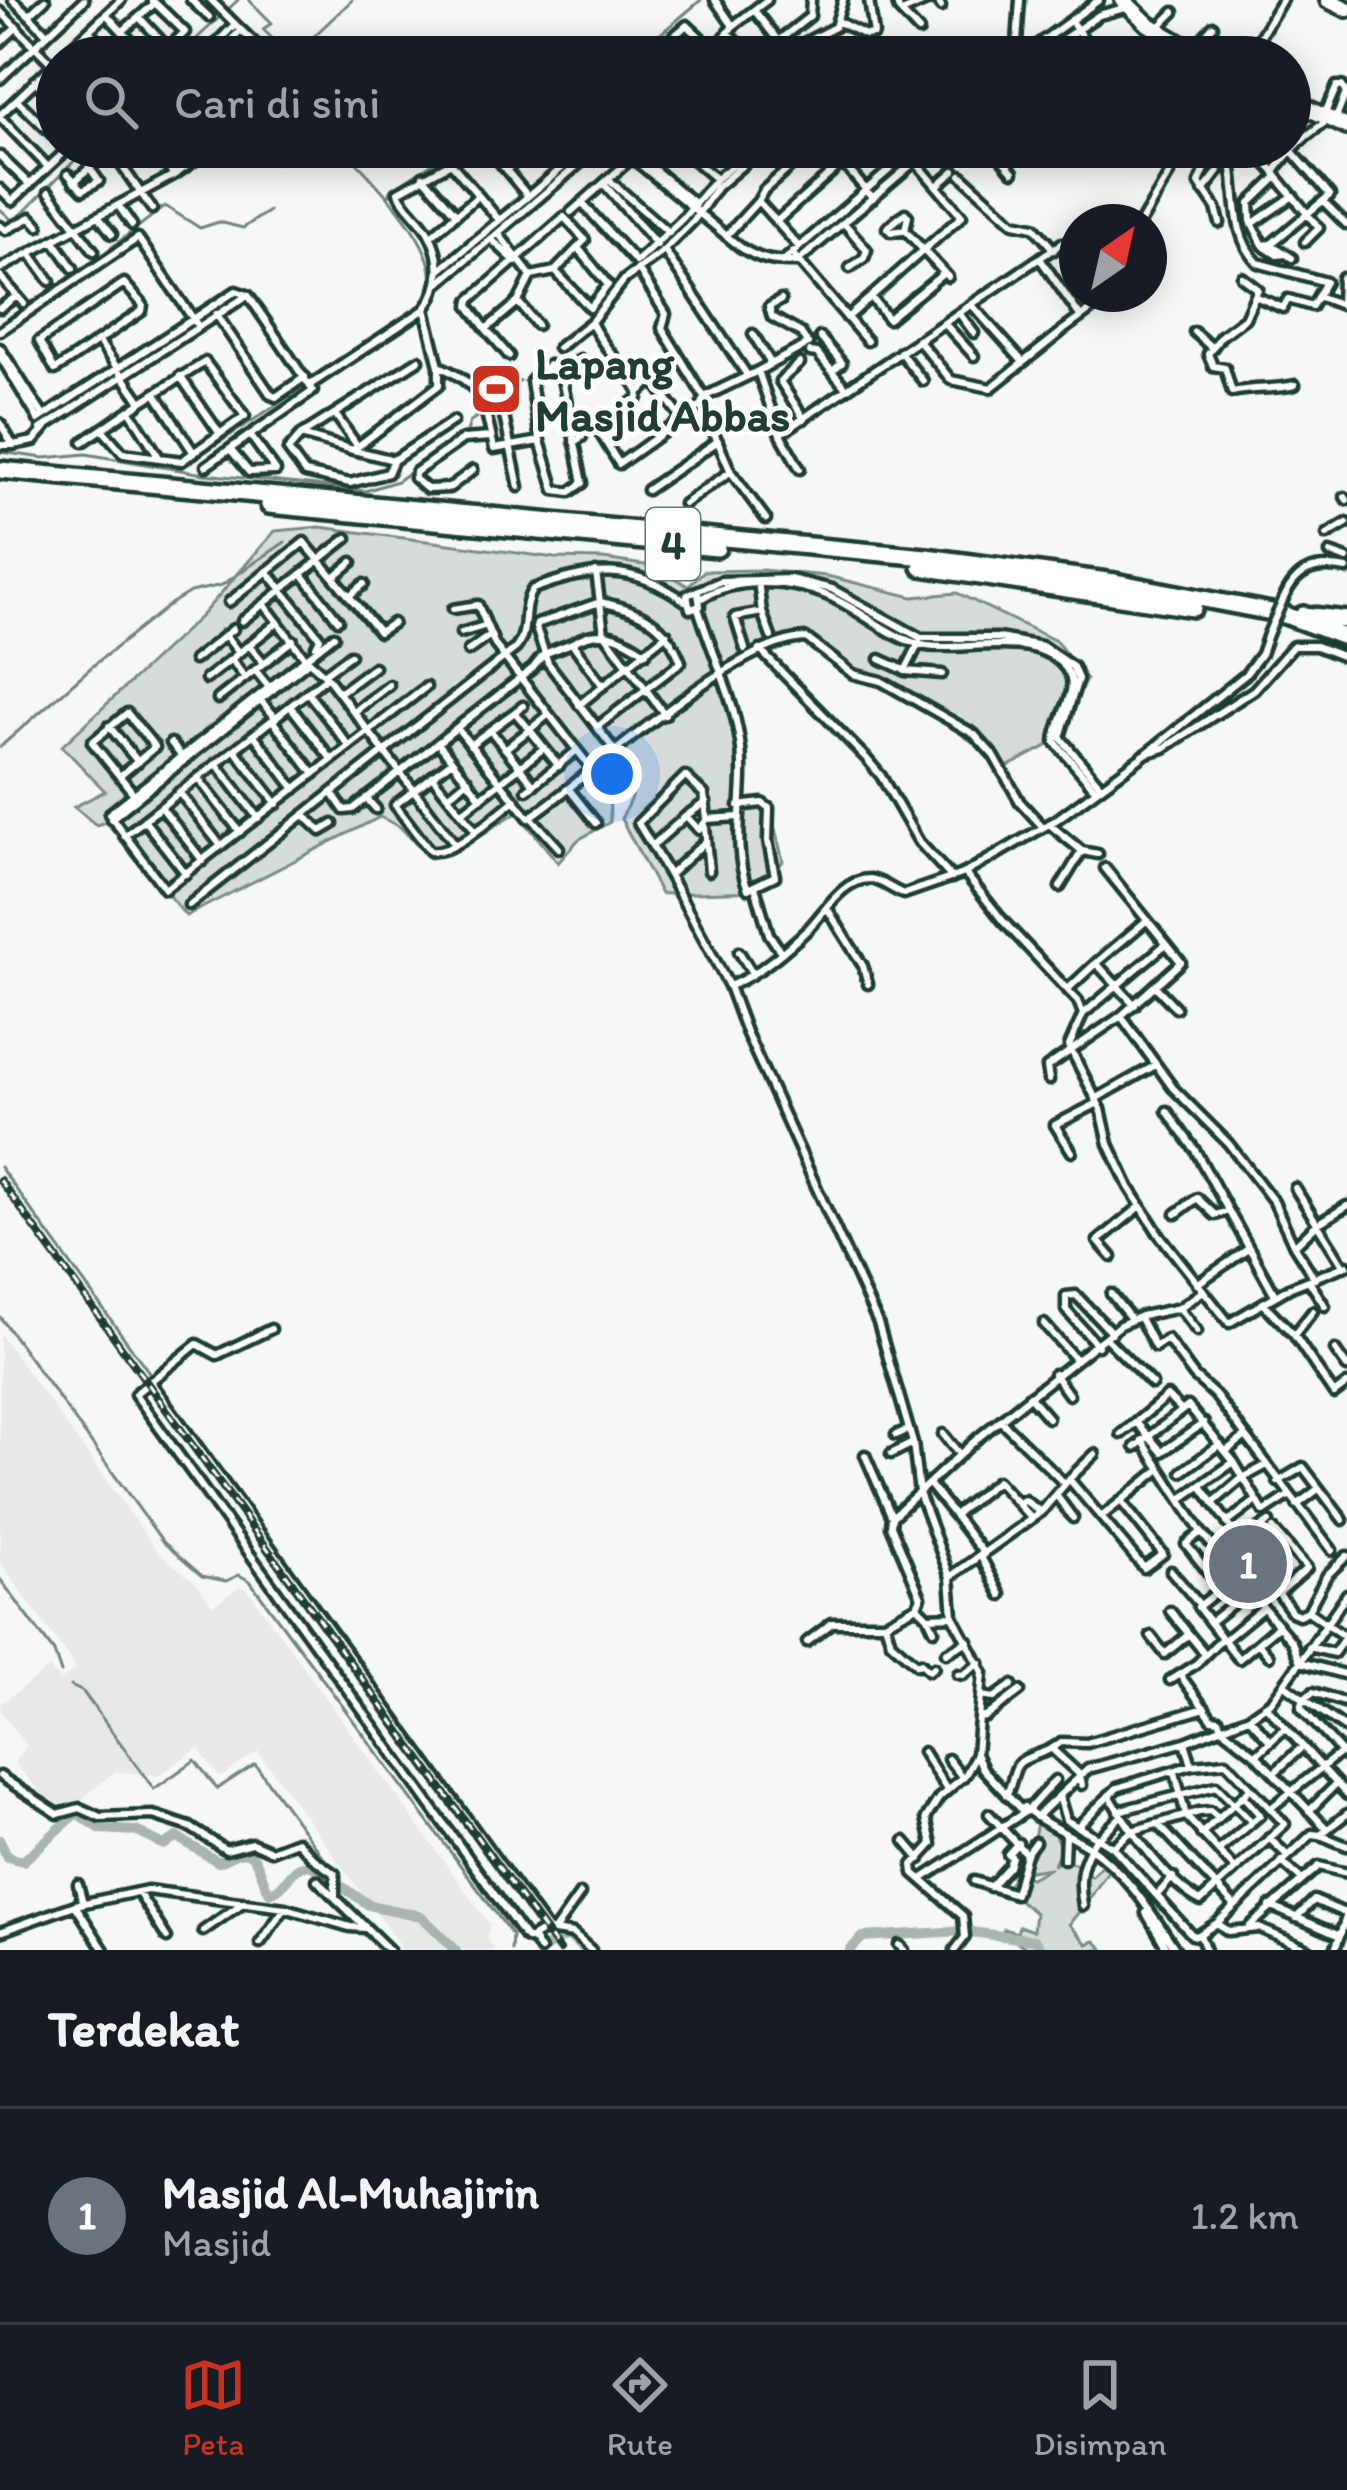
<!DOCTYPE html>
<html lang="id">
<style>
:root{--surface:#171b24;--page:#20242c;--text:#f1f3f6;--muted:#9ea1a6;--line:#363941;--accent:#c8321e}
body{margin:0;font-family:Itim,sans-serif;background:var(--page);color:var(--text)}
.compass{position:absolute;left:1059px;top:204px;width:108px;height:108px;border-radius:50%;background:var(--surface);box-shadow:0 6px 30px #0003;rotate:34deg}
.you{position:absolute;left:612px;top:774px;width:42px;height:42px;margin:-30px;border:9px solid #fff;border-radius:50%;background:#1a73e8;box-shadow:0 0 0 18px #1a73e833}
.badge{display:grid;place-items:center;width:78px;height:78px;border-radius:50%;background:var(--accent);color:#fff;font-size:39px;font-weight:700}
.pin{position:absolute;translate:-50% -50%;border:6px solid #fff;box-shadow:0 3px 12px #0006}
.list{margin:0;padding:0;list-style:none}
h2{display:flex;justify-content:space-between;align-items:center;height:156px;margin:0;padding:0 48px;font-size:51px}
h2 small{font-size:39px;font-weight:400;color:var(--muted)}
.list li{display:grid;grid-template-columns:78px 1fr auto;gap:36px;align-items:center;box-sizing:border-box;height:216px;padding:0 48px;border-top:3px solid var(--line)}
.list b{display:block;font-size:45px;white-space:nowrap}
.list p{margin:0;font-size:39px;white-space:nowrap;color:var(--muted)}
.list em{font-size:39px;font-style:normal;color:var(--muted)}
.icon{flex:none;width:66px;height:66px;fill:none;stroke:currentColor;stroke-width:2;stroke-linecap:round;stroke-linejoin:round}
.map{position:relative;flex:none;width:1347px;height:1950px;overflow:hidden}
.search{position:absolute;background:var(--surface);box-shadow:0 6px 30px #0003;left:36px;right:36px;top:36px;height:132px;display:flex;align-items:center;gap:30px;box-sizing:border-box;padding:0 42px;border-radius:66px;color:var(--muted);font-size:45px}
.sheet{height:372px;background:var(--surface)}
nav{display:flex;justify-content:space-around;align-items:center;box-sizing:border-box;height:168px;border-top:3px solid var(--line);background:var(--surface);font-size:33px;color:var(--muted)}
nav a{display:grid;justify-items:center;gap:6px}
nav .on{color:var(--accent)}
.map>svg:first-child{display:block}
.built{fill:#e6e9e8}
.green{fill:#d6dcdb;stroke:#7a8c88;stroke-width:3}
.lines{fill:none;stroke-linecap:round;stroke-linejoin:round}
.stream{stroke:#72857f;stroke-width:3}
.river{stroke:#aab5b1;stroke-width:10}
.minor-casing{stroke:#1f3d34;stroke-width:15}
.trunk-casing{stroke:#1f3d34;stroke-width:22}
.motorway-casing{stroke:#1f3d34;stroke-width:24}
.minor{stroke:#fff;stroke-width:6}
.trunk{stroke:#fff;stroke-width:14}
.motorway{stroke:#fff;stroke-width:15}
.rail-casing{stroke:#1f3d34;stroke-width:8}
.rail{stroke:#fff;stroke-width:3;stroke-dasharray:9;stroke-linecap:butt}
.minor-bridge-casing{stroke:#1f3d34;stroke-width:15;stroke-linecap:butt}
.minor-bridge{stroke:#fff;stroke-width:6}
.labels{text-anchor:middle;stroke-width:10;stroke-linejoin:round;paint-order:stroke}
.shield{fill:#fff;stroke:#627771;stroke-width:3}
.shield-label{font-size:42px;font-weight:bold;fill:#1f3d34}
.poi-label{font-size:45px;font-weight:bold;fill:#1f3d34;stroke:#fff;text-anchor:start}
</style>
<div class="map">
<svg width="1347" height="1950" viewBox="0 0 1347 1950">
<rect width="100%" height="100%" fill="#f6f7f7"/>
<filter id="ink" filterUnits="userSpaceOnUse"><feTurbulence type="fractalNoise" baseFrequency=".00833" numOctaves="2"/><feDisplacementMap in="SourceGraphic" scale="24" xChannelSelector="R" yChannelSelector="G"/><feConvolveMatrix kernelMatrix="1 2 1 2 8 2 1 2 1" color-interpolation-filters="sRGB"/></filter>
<g filter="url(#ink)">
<path class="built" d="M0 1334 158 1552 196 1583 213 1606 239 1587 247 1589 490 1925 486 1938 495 1950H403L258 1751 220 1778 198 1748 158 1776 115 1771 78 1803 56 1810 14 1762 27 1746 0 1710V1704L49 1668 59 1681 74 1671 75 1666 0 1562Z"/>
<path class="green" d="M320 527 555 558 603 559 658 567 688 586 704 571 762 570 827 576 913 597 957 593 1056 641 1086 680 1061 731 1099 785 1095 789 1055 742 1001 770 995 758 903 693 853 674 812 640C781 643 742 650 724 679L742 745 741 803 770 808 783 861 760 891 661 894 621 819 632 795 609 773 610 822 578 840 558 863 517 812 454 852 430 858 400 827 380 817 186 916 106 822 96 825 74 807 105 791 62 746 202 615 275 531Z
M1037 1823 1054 1833 1061 1849 1053 1866 1061 1860 1083 1865V1873L1092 1876 1103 1863 1110 1868 1086 1904 1084 1894V1906L1069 1924 1087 1944 1095 1941 1104 1950H1029L1003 1932 1004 1929 1017 1933 1019 1926 1033 1931 1035 1913 1014 1896 1009 1886 1015 1871 1030 1878 1051 1868 1030 1871 1028 1866Z"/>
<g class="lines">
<path class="stream" d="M249 0 272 23 263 29 289 56
M177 57 238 0
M292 57 352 0
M425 57 428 55
M633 57 701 0
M388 197 392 189 458 147
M0 209 12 220 17 219 88 147
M0 325 89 265 165 206 200 228 219 222 243 228 269 211
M338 363C360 347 407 322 423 303 460 259 368 178 343 147
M0 452 44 458 86 454 204 474 365 491 397 481 467 432 470 422 520 381
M179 469 305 386
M0 747 95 664 172 603 190 592 222 585 285 542
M0 1167 456 1795
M0 1317 163 1542 202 1576 226 1581 239 1575 250 1581 512 1935 511 1950
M0 1579 54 1652 61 1673
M71 1686 83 1692 154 1789 195 1760 217 1789 255 1764 327 1863"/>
<path class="river" d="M0 1840 7 1857 23 1861 77 1813 101 1829 136 1831 164 1845 177 1837 218 1862C224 1860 230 1856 236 1854 259 1844 260 1880 270 1893 289 1888 290 1861 312 1866L369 1905 421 1916 456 1950
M540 1950 561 1938 570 1937 584 1950
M850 1950 863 1937 963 1931 1034 1940 1042 1950"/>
<g class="minor-casing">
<path id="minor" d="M13 0 29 15 45 0
M152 0 185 32 159 57
M191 0 209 17
M211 0 235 24
M715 0 733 26
M896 0 899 10 919 31
M936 0 941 7
M1020 0 1017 43 1030 57
M754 10 784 48
M0 11 57 69
M902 12 929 0
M106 14 146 57
M29 15 47 34
M139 17 168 48
M1071 21 1086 42 1102 52
M839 22 865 35 874 34 869 0
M1159 27 1174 12
M241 30 269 57
M89 31 114 57
M123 31 155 3
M728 32 750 57
M778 41 810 16 811 0
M0 43 17 27
M71 47 80 57
M1195 47 1213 26
M61 57 121 0
M203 57 235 24
M214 57 241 30 235 24
M649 57 687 25 713 49
M699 57 710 52
M709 57 733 26 767 0
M792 57 798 46 835 27 843 0
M1020 57 1099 0
M1037 57 1099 15 1125 8
M1248 57 1282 0
M1290 69 1300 77 1290 95
M0 79 84 0
M35 81 57 104
M17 100 57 139
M1325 113 1337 86H1342L1346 93 1336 118
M0 115 57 61
M0 117 48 167
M163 147 158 155 174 175
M190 147 199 158
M264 147 275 157
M487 147 527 195
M619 147 740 247C760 260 773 262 797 262L932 147
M628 147 695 204
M679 147 716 179
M829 147 873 198
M991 147 1013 172
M1186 147 1208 162 1199 183 1216 208 1220 223
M1221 147 1229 154C1239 191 1229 233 1258 263L1326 282 1312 306 1288 299 1283 308 1255 296
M1251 147 1274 172
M110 149 152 209
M1290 149 1330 195 1271 244 1263 245 1251 221 1250 203 1277 177 1274 172C1291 148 1306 135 1330 119
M0 156 30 185
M776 156 787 147
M694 159 708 147
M506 170 533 147
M68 174 83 190 99 181 89 167
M961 175 1014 223 1034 227 1054 250
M423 176 456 214
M1277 177 1319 228 1305 242
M609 180 669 233
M74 182 111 148
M604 184 657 245
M937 186 954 171
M0 189 12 201 70 147
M1203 191 1218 172
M49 192 94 251
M1324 202 1346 224
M582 203 636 262 682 219 716 179 756 147
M118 205 132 225
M571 212 631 159
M98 216 112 234
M777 221 841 164
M1141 222 1185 147
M844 223 867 250 864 258 850 268
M1252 224 1293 196
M0 226 6 230 31 217 39 226
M905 230 891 232 887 228 905 213 908 216 905 230 948 277
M498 233 531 276
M431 236 478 196
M726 236 758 201
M491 239 516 262
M54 241 73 268
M1271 244 1292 258
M798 246 758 201 764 190 813 147
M1265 247 1277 255 1286 254
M664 250 747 375
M30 253 50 281
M792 253 867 341
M1041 260 1080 316
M782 262 916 147
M0 269 174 175 214 147
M638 269 666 314 662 328 704 397
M440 270 587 147
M0 276 24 304
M531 276 518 302 486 329 469 306 470 300 564 217 585 240 555 271
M531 276 555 271 590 308 608 285 579 249
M1242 277 1258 289 1245 318 1221 336 1208 354 1213 366 1225 368 1232 392C1254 387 1274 390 1295 385
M124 283 143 305 142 311 55 370 39 341Z
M439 283 599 147
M871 297 888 319 944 273
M1320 297 1341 305 1342 278
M518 302 537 325
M972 305 1023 362
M0 308 17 296
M959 313 974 333
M216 314 271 395 276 397 305 377
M847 318 962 216 915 161
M591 322C603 349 624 364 639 392L638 398 598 430 619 464 702 405
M944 323 974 356
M486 329 509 356
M0 331 138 238 198 326
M1062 331 1096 306 1106 294
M1194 332 1211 347
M753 334 770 362
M820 337 842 363 832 371
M918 340 951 380 991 388 1060 333
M99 342 141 402 205 362 245 416 182 461 123 453 102 429
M0 348 43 415
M558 348 591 322 625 279 660 254 694 220 717 187 764 147
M810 352 817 353 845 387
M900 352 923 381
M0 356 38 419
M800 363 780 381 804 419
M439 366C485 386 484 404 494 449L540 441 555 490 570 492 583 483 561 374 580 359
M758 371 808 344 801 333 772 317 769 307 781 300
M180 376 220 434
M310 385 425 309C442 286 443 258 428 232 419 217 404 207 398 192L451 163 499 220
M639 392 651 382 655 383 682 419
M155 393 194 453
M501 402 519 487
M130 411 159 457
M335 414 356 444
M38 420 236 291 248 295
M0 423 13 445H0
M573 424 582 437 574 442
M41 429 248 295
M779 432 800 469
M301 435 353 450 439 385V366L425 309
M540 441 531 381 549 365 561 374
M83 442 140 403
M13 445 34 441 46 427
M230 449 249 472 276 471 250 435 313 391 248 295
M353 450 394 460 453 421
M394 459 388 473 350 483 305 473 288 450 301 435 419 360
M206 466 250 435
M473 470 449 488 427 489 414 478 416 472 463 439 491 437
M647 490 718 441
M1345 497 1347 500
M684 504 730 472
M766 519 731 472 702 405 704 397 758 371 779 432 786 430 1062 243 1077 240
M1327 535 1347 523
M1330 553 1347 559
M267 571 320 638 316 646
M596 572 604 633 665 715
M302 574 338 620
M335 576 352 562
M758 581 762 612 771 637
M698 593 700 606 690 609 687 595 721 581 790 579 832 589 921 638H999L1042 646 1073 667 1078 679 1060 737 1099 784
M350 595 364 584
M702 598C741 574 805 581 844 604 870 618 897 641 927 646 968 652 1040 628 1068 672 1081 691 1055 720 1055 742L1095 789
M1283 600C1296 569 1315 563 1347 569
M229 602 304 542 379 632 393 623
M600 602C640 610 666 622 681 662L597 727 548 663 536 628 537 624Z
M264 604 305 658
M698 608C712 653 733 695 740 742 748 790 729 843 748 889L775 876 768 841 769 808 762 803 739 806
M453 609 478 605 495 645 591 768
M242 621 347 538
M461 633 484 626
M1268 634 1261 654 1245 675 1147 753 1056 820 965 873 1003 921 1078 1001 1083 1014 1069 1046 1101 1109 1109 1144 1129 1187 1158 1233 1229 1323 1291 1287 1347 1265
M225 635 239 653
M334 636 109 814 165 889 426 687
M919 643 905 671 942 674
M249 645 264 663
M745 649 735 617 762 612
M760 650 866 758 881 776 919 842 952 878
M468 651 489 636
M231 659 245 678
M880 659 904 670
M194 660 233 629
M255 670 272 691
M324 674 350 655
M206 679 278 622
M603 686 572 643C600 626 621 635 646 653
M307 692 349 746
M339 693 374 667
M258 697 276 718
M218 699 293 640
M579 705 667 634
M290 706 332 760
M354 712 389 685
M515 712 559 766
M272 720 314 774
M109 726 138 762
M597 727 615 751
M457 728 529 818C593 775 733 640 806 638L853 674 881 681 974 734 994 756 1020 802 1043 827
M491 731 534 785
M254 735 295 789
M171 743 182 757
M439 744 481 798
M470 745 523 706
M505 749 548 715
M235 750 277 804
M1147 753 1164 748 1254 690 1293 646H1316L1347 658
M452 761 395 805 430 851C456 855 492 817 514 801
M216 763 258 818
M120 776 155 747 127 713 92 742 134 794
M432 776 475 830
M198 778 240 832
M569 789 596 823
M527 790 576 751
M179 792 221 846
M333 794 344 810 353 809 533 668 544 654 572 643
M448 796 468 780
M366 798 376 809
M161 807 203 861
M461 813 544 748
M305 816 321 831 333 824
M686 816 706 802
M531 817 559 848
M111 819 309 661 327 677 455 844
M707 819 704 794 685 776 638 823 652 846 686 816 699 830 707 819 739 817
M144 820 186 874
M1049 824 1082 851 1098 854
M705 827 709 871
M124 836 327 677
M652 846 669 875 705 842
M1105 868 1181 962 1121 1016
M669 875 729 986 746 1032 878 1323 913 1443 919 1493 950 1577 953 1616 983 1672 976 1754 966 1774 939 1798 926 1818 932 1844 913 1865 914 1873 963 1916 965 1937 955 1950
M755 887 769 934 781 952
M1060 887 1082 851
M189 905 516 648C530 631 520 607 533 589 591 567 632 563 685 601
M827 908 863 966 868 984
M739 952 752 973
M1096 963 1146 921
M729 986C756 976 785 951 806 931 824 914 841 879 870 879 882 880 893 891 904 894L965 873
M1156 987 1176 1008
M1068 989 1096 963 1135 1005
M1083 1014 1166 944
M1049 1080 1047 1067 1121 1016 1173 1088 1228 1143 1274 1202 1294 1246 1315 1279
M1097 1098 1156 1065
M1167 1111 1195 1150 1275 1295
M1072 1152 1055 1125 1098 1103
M1295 1188 1344 1267
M1176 1214 1197 1198 1215 1215 1228 1211
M1294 1246 1316 1225 1347 1206
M1112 1257 1098 1241 1141 1206
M1309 1281 1325 1306
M1197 1284 1248 1249
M1111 1294 1131 1319
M1263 1303 1294 1335 1334 1394 1347 1384
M1179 1308 1197 1331
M1140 1318 1155 1347 1167 1339 1194 1376 1215 1395 1332 1550
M1044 1324 1075 1359
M271 1329 217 1355 197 1344 135 1394 525 1937 532 1940
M1294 1335 1313 1311
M1107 1339 1152 1384
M1098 1346 1066 1310V1296L1076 1295 1112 1333
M1335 1350 1347 1367
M1054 1374 1069 1395
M150 1381 548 1931
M1029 1396 1048 1418
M1180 1409 1167 1396 1136 1422 1162 1452 1204 1423
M1001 1421 1065 1484 1069 1479 1144 1568 1163 1554 1121 1501 1101 1517
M943 1434 960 1455
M1121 1434 1136 1422
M896 1435 909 1429
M1142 1440 1201 1532 1292 1642 1300 1662
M1135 1447 1188 1406 1234 1462 1264 1512 1290 1495
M1226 1451 1246 1436
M891 1454 913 1443
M865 1455 892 1517
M1182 1472 1220 1444
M1069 1479 1095 1454
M1278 1482 1303 1467 1343 1520
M930 1485 954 1515
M1201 1486 1292 1612 1299 1615 1308 1611 1345 1637
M1056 1495 1073 1518
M1181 1499 1234 1462
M1121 1501 1159 1470
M1019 1503 1024 1500 1041 1512
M1213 1503 1241 1479 1267 1465
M1297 1505 1318 1489
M1227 1523 1256 1501
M1273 1529 1307 1568 1279 1593
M1201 1532 1186 1544 1220 1587
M1243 1540 1269 1522
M984 1554 954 1515 997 1481 1031 1518
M981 1557 1001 1595
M1171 1571 1200 1605
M950 1577 1041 1512 1065 1484
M917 1606 921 1597 891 1526 892 1517 979 1437 1120 1325 1141 1316 1179 1308 1202 1292
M917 1606 928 1617 953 1616
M1263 1608 1224 1640 1237 1657 1239 1659 1278 1626
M1170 1611 1205 1654
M1308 1611 1327 1575 1347 1556
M928 1617 934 1630
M1210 1622 1249 1591
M885 1623 891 1642 917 1665 921 1663 929 1671 934 1667
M1151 1636 1165 1654 1189 1634
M807 1642 832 1623H885L917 1606
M1258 1643 1269 1656
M1309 1647 1334 1653 1345 1637
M946 1653 968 1641
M1302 1659 1347 1594
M958 1674 963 1675 980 1663
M1180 1675 1212 1719 1219 1720 1223 1729 1256 1755 1327 1829
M1170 1680 1196 1664 1222 1638 1198 1607 1238 1575
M1285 1685 1304 1699 1313 1692 1347 1703
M981 1696 994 1698 1012 1685
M1304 1699 1301 1708 1347 1758
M1304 1699 1347 1729
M1267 1707 1347 1795
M1249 1717 1270 1741
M979 1718 986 1717 1020 1691
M1053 1750 1080 1775 1082 1785
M923 1752 947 1790
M976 1754 983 1769 1022 1811
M1256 1755 1284 1729
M948 1759 963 1778
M1175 1772 1186 1816 1234 1868
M1274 1773 1302 1747
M0 1776 58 1814 80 1808 100 1817 153 1815 190 1827 226 1850 252 1843 271 1851 297 1841 314 1859 335 1874V1897
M1006 1795C1012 1786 1012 1775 1017 1766 1023 1755 1048 1755 1061 1742L1087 1743 1205 1708
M1109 1795C1127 1826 1170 1887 1201 1901L1285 1824 1226 1762 1192 1765 1185 1742
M1059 1796 1066 1820 1113 1847 1192 1935 1197 1936 1217 1923 1312 1834 1320 1835 1347 1814
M1024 1807C1045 1825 1066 1832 1089 1847 1126 1871 1152 1914 1176 1950
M1271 1808 1341 1752
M1118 1811 1216 1786 1251 1821
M1309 1811 1335 1785
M989 1814 1026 1854
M1036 1817 1088 1769 1185 1742 1249 1717 1272 1701 1300 1662 1347 1675
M1159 1825 1234 1905
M1078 1826 1117 1788 1192 1765
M1201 1834 1251 1788
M1320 1835 1347 1846
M1099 1838 1121 1816
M1269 1838 1287 1855
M905 1841 920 1859
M1113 1847 1132 1831 1199 1812 1210 1811 1218 1818
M1219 1850 1260 1815 1243 1796
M1064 1859 1065 1835
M1281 1861 1301 1879
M922 1879 1028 1810 1055 1780
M317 1880 389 1950
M974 1881 1015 1894 1026 1854 1035 1842
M78 1884 83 1903
M990 1887 1009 1866 1012 1857 1008 1854 1018 1843
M138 1892 167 1938
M1157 1895 1173 1877
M75 1905 104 1950
M1083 1906C1078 1877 1081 1862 1097 1837
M1270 1906 1340 1936
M1149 1910 1146 1913 1168 1950
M1296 1918 1314 1900 1347 1914
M1217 1923 1228 1931 1259 1928 1309 1950
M1249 1927 1319 1866 1347 1873
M203 1931 244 1902
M554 1931 573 1934 591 1950
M0 1932 75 1905 147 1890 285 1908 350 1927 365 1928
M1200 1935 1206 1950
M260 1943 285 1908
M899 1945 904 1950
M540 1950 532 1937 542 1931H554L580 1894
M1335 1950 1347 1914"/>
</g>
<g class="trunk-casing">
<path id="trunk" d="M1123 0 1148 24 1203 57
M1328 0 1347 9
M1290 100 1347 127"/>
</g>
<g class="motorway-casing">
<path id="motorway" d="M0 470 926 557 1115 582 1282 614 1347 638
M269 505 717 548
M921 567 1193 608
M1303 615 1347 620"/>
</g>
<use href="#minor" class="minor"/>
<use href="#trunk" class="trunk"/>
<use href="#motorway" class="motorway"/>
<g class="rail-casing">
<path id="rail" d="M0 1180 559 1950"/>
</g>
<use href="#rail" class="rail"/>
<g class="minor-bridge-casing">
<path id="minor-bridge" d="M1268 634 1283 600"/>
</g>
<use href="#minor-bridge" class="minor-bridge"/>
</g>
</g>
<defs>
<g id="stadium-square" transform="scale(2.7)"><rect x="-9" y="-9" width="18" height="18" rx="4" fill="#c8321e" stroke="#fff"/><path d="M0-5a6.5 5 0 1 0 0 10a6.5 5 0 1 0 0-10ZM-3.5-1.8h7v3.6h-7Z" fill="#fff"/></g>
</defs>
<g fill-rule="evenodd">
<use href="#stadium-square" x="496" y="389"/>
</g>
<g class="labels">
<rect class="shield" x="646" y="508" width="54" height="72" rx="9"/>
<g class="shield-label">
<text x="673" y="559">4</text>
</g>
<g class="poi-label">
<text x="535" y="379">Lapang<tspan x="535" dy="52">Masjid Abbas</tspan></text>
</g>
</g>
</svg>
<svg class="compass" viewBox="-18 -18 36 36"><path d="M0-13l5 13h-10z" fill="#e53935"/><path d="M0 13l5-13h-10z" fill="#9ea1a6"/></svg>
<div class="you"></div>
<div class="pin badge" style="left:1248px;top:1564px;background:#6b7280">1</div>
<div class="search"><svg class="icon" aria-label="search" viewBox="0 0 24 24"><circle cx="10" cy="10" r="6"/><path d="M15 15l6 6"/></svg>Cari di sini</div>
</div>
<section class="sheet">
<h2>Terdekat<small></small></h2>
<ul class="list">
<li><span class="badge" style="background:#6b7280">1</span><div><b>Masjid Al-Muhajirin</b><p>Masjid</p></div><em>1.2 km</em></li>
</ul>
</section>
<nav>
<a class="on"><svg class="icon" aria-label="map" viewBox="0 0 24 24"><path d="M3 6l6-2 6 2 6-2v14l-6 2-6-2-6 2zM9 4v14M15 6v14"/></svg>Peta</a>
<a><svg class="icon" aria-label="directions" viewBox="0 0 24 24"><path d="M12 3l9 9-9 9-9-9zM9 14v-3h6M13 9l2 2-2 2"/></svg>Rute</a>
<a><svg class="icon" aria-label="saved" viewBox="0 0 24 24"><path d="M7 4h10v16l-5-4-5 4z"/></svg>Disimpan</a>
</nav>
